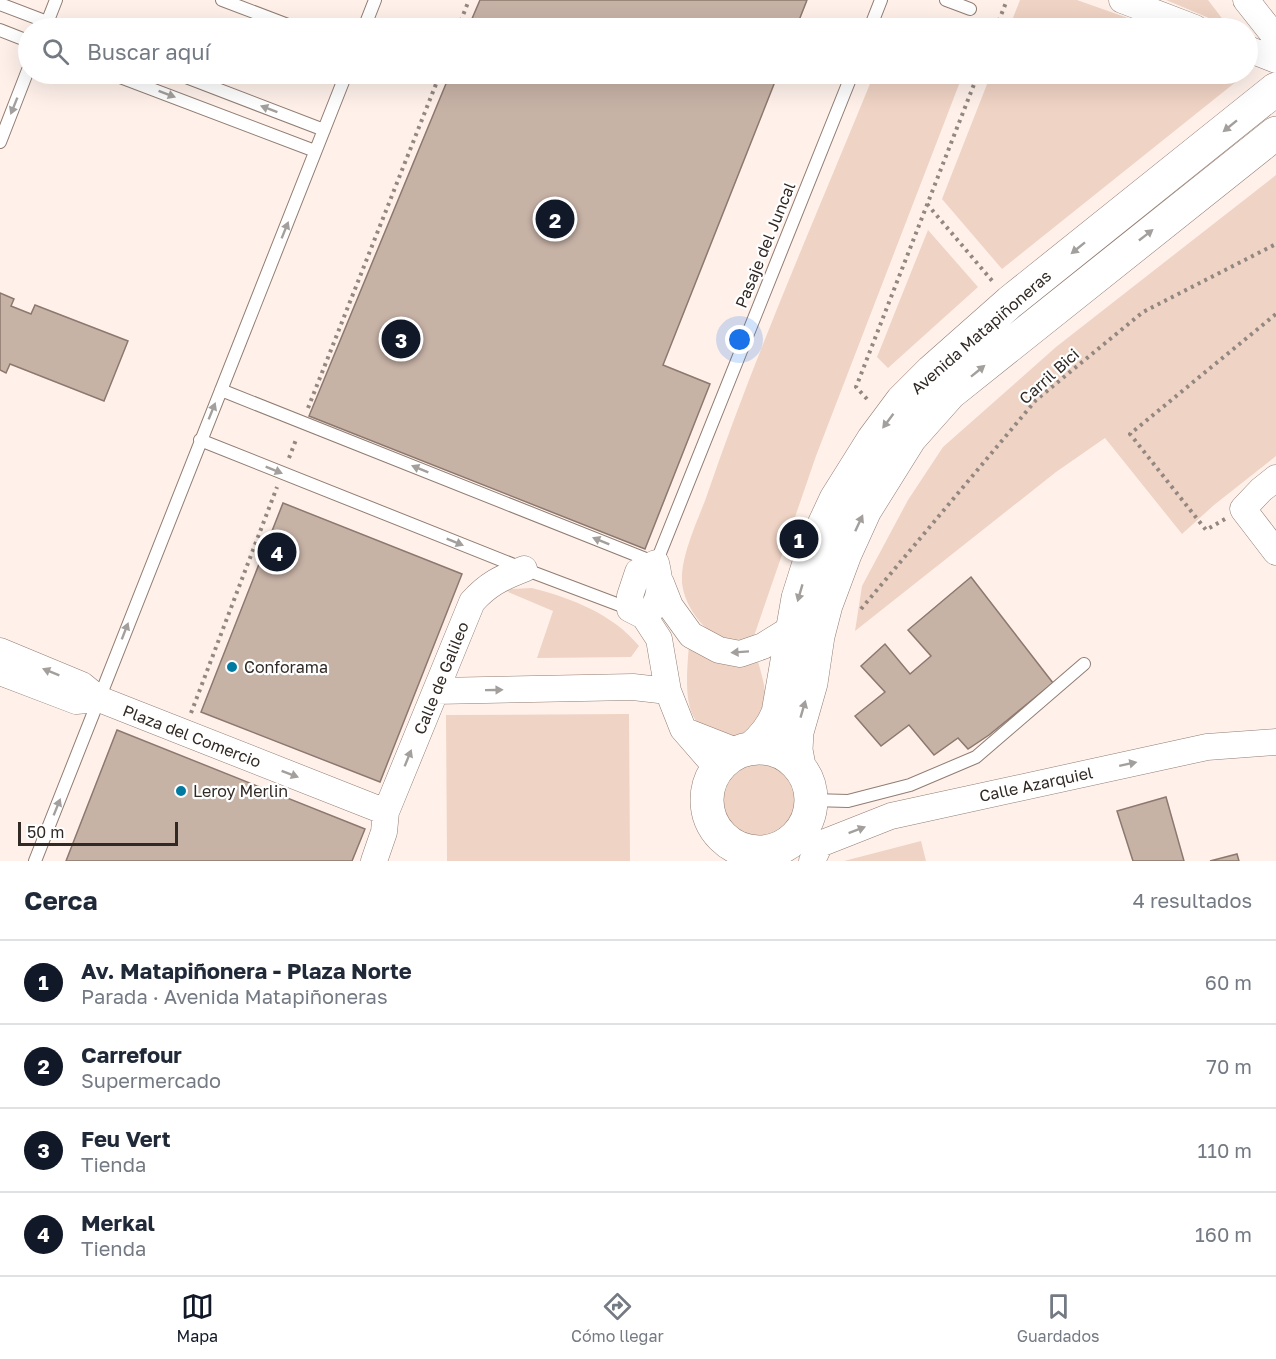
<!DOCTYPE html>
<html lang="es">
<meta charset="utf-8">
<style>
:root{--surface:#fff;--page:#f6f6f7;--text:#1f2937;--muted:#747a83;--line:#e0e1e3;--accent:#111827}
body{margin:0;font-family:"Golos Text",sans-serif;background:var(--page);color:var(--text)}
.scale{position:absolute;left:18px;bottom:15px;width:160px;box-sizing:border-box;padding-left:6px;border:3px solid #312924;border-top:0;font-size:16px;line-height:21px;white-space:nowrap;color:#312924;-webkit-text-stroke:4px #fff;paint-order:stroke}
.you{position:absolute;left:740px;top:340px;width:21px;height:21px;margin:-15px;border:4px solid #fff;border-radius:50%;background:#1a73e8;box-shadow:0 0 0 9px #1a73e833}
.badge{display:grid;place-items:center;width:39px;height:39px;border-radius:50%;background:var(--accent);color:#fff;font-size:20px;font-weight:700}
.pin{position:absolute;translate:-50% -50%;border:3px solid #fff;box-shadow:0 2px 6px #0006}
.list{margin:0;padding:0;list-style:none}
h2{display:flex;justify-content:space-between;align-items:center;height:78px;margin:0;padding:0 24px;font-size:26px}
h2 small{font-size:20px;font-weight:400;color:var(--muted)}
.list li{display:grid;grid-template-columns:39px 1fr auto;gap:18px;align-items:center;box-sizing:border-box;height:84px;padding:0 24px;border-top:2px solid var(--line)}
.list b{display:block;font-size:22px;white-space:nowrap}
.list p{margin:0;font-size:20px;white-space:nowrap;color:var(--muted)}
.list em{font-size:20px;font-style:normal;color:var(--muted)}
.icon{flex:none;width:33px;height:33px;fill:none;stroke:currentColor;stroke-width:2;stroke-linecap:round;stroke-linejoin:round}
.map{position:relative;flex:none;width:1276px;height:861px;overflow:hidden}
.search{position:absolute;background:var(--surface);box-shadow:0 6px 24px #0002;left:18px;right:18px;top:18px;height:66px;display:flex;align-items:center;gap:15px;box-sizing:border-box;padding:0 21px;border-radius:33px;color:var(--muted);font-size:22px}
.sheet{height:414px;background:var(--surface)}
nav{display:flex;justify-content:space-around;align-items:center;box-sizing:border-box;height:84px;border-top:2px solid var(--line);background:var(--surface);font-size:16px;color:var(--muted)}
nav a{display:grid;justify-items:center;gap:3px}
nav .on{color:var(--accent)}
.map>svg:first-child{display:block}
.green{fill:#efd3c4}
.building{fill:#c7b2a6;stroke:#8c786e;stroke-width:1.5}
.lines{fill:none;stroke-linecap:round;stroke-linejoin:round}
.lane-casing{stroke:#917d72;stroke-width:14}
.street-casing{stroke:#917d72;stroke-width:27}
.secondary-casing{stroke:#917d72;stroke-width:34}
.path{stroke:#928781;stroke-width:4;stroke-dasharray:3 4.5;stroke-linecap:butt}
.lane{stroke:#fff;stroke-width:12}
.street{stroke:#fff;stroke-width:26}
.secondary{stroke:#fff;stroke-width:33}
.oneway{fill:#a29f9c}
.poi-dot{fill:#017aa2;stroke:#fff;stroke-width:2}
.labels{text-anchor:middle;stroke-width:4.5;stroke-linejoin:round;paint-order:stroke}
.street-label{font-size:16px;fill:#312924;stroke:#fff}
.poi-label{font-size:16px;fill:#312924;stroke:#fff;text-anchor:start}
</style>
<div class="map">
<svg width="1276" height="861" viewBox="0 0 1276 861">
<rect width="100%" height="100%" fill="#fff1ea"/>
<path class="green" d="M1020 0H1077L1156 28H1009Z
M1166 0H1208L1228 26Z
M874 74H963L816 456 753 639C743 640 732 642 722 638 703 631 687 608 683 589 677 564 697 522 706 498 755 354 817 214 874 74Z
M991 74H1239L1242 77 1002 269 942 199Z
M1276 175V456L1214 505 1182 534 1105 438 1056 472 855 631 862 586 908 500 943 447 1056 347Z
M928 230 978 287 888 368 877 357Z
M532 588C571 598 613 614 639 646L631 657 537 658 553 611 508 592 510 589Z
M689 643 757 658C762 676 771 702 761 720 757 728 747 735 741 742 730 738 709 733 701 726 681 710 688 665 689 643Z
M629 714 630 861H447L446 715Z
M719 801a39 39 0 1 1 78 0a39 39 0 1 1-78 0Z
M921 841 926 861H844Z"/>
<path class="building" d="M480 0H807L796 28H468Z
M450 74H778L663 365 710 384 645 549 309 416Z
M0 293 14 299 11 306 31 314 35 305 128 341 104 401 10 364 6 373 0 370Z
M283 503 462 574 380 782 201 712Z
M971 577 1053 683 989 735 968 749 958 738 934 755 909 725 881 746 855 716 885 692 861 666 885 644 910 674 931 656 908 630Z
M117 730 365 829 352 861H66Z
M1166 797 1184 861H1133L1117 811Z
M1237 854 1239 861H1210Z"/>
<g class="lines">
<g class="lane-casing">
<path id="lane" d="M222 0 296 28
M946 0 970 9
M0 4 63 28
M45 28 56 0
M364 28 375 0
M870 28 881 0
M0 30 28 41
M112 74 315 151
M178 74 324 130
M0 142 28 70
M221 390 656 563 852 74
M200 440 524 569 630 609
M812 800 848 801 910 785 976 757 1084 664
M35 861 346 74"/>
</g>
<g class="street-casing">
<path id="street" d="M1122 0 1195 28
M1246 0 1276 38
M1248 49 1276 60
M1276 478 1261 490 1243 509 1276 552
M661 583 670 606 691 635 719 650 740 654 763 646 792 628
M644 616C663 603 661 583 656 563L638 572 630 596V609L644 616 659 639 668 691 683 729 717 768
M0 651 82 685 99 699 386 812
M0 672 76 701 99 699
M436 691 633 687 668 691
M688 732 739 752
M374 861 384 832 386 812 472 602C488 584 501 578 524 569
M812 861 820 844 891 816 1207 747 1276 742"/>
</g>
<g class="secondary-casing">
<path id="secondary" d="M707 800a52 52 0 1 1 104 0a52 52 0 1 1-104 0Z
M752 748C764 738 772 728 778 713L798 598 815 544 836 499 873 440 902 401 932 371 1010 302 1276 89
M799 766 796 750 797 732 811 683 818 636 826 605 845 554 865 510 910 438 950 393 1276 133"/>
</g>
<path class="path" d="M458 28 469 0
M996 28 1007 0
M927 204 994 283
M867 399 856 387 978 74
M308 408 440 74
M289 458 297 437
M1225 519 1206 530 1130 434 1276 314
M861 609 1036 400 1143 312 1276 244
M191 713 277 487"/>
<use href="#lane" class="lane"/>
<use href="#street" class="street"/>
<use href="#secondary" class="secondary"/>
</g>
<defs><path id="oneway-solid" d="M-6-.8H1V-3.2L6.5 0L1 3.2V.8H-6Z" transform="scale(1.5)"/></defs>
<g class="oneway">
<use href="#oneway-solid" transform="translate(167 94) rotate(21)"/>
<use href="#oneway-solid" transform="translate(14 106) rotate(112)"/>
<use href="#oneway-solid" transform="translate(269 109) rotate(-159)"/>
<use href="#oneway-solid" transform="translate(1230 126) rotate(141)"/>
<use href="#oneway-solid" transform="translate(285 230) rotate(-68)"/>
<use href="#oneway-solid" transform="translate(1146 235) rotate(-38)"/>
<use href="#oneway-solid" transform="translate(1078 248) rotate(141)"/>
<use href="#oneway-solid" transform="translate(978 371) rotate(-39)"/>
<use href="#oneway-solid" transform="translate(212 411) rotate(-68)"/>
<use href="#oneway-solid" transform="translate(888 421) rotate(127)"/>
<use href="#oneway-solid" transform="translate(420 469) rotate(-158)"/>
<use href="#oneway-solid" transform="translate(274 470) rotate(22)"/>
<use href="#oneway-solid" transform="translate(859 523) rotate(-65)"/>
<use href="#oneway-solid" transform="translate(601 541) rotate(-158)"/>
<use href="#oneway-solid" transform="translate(455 542) rotate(22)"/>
<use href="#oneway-solid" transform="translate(800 593) rotate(106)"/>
<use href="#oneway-solid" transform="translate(125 631) rotate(-69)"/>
<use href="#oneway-solid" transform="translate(740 652) rotate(176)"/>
<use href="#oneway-solid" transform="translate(51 672) rotate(-158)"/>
<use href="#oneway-solid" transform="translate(494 690) rotate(-1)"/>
<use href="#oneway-solid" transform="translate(803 709) rotate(-74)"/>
<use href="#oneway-solid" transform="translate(408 758) rotate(-68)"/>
<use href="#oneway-solid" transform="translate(1128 764) rotate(-12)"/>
<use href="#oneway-solid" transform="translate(290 774) rotate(21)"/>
<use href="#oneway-solid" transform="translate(57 807) rotate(-68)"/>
<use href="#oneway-solid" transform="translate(857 830) rotate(-21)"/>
</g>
<g class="poi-dot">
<circle cx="232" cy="667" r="6"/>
<circle cx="181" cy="791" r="6"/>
</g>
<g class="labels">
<g class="street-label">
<text transform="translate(765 245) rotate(-68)" y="6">Pasaje del Juncal</text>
<text transform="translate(981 332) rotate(-41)" y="6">Avenida Matapiñoneras</text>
<text transform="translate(1049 376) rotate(-42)" y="6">Carril Bici</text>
<text transform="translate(441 678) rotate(-68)" y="6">Calle de Galileo</text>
<text transform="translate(192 736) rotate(21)" y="6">Plaza del Comercio</text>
<text transform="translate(1036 784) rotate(-12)" y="6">Calle Azarquiel</text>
</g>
<g class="poi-label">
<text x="244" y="673">Conforama</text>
<text x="193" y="797">Leroy Merlin</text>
</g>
</g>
</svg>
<div class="scale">50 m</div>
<div class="you"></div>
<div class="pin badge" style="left:799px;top:539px">1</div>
<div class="pin badge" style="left:555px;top:219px">2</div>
<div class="pin badge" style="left:401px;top:339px">3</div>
<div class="pin badge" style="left:277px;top:552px">4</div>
<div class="search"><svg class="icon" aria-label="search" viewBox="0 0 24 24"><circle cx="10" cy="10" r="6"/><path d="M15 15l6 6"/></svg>Buscar aquí</div>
</div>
<section class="sheet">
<h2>Cerca<small>4 resultados</small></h2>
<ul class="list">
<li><span class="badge">1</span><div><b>Av. Matapiñonera - Plaza Norte</b><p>Parada · Avenida Matapiñoneras</p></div><em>60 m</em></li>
<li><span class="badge">2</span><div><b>Carrefour</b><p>Supermercado</p></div><em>70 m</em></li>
<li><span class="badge">3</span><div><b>Feu Vert</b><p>Tienda</p></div><em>110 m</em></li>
<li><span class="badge">4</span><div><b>Merkal</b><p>Tienda</p></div><em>160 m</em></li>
</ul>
</section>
<nav>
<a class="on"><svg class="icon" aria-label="map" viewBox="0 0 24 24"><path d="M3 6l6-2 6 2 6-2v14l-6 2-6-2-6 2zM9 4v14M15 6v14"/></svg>Mapa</a>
<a><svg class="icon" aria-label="directions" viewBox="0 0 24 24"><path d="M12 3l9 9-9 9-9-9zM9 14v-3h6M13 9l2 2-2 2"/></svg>Cómo llegar</a>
<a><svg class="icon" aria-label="saved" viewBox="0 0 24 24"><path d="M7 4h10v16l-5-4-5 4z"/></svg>Guardados</a>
</nav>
